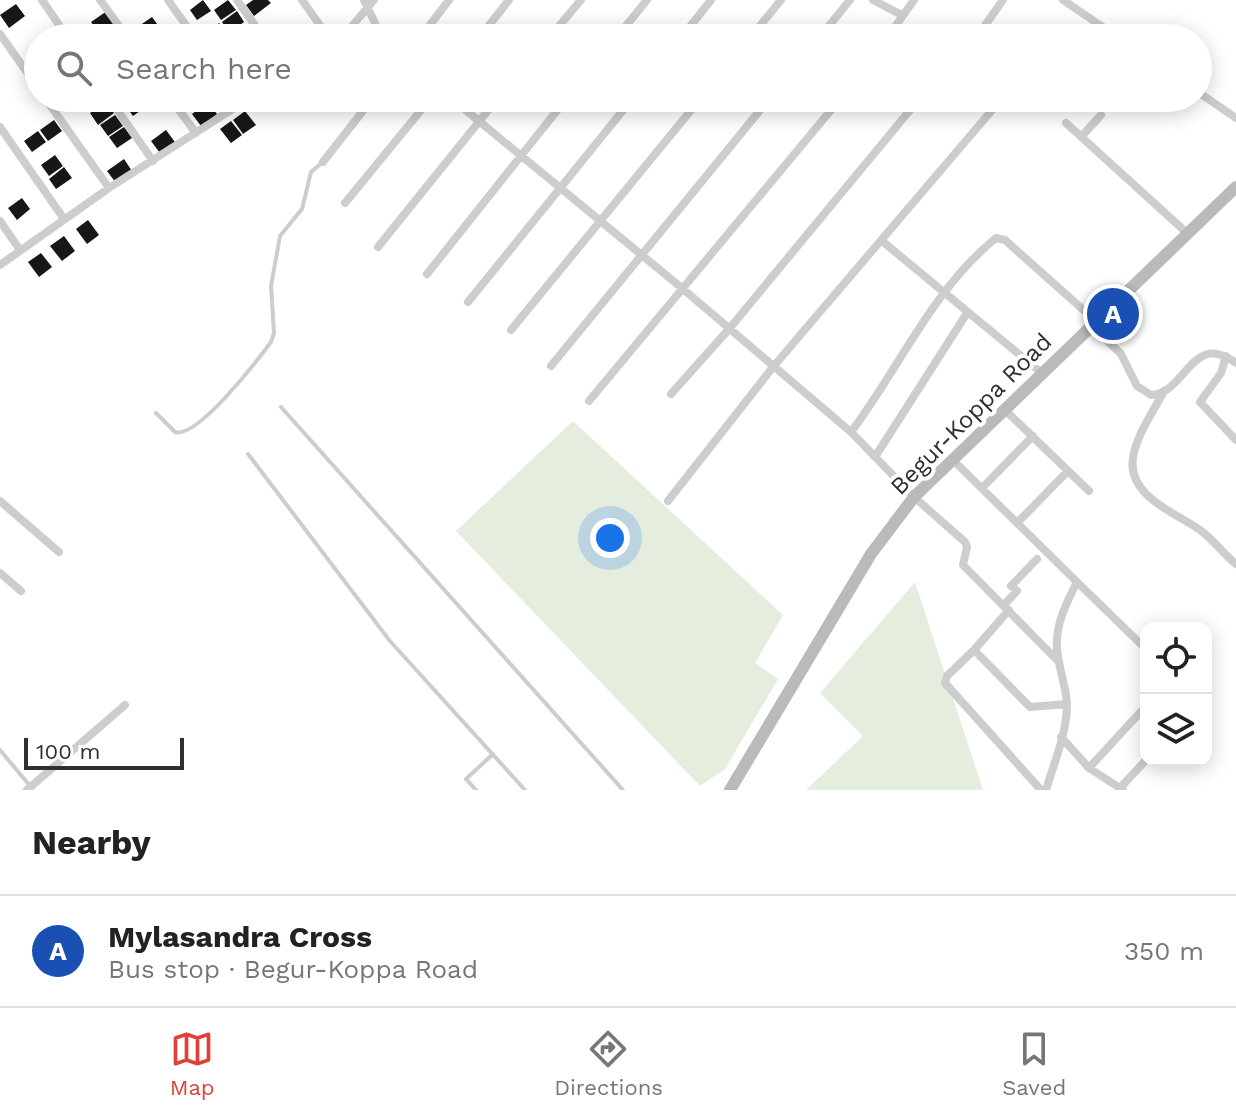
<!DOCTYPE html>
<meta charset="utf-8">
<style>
:root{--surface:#fff;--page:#f6f6f6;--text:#222;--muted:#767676;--line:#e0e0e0;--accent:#e14039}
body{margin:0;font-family:"Work Sans",sans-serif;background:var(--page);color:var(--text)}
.controls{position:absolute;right:24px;bottom:24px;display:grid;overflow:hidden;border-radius:16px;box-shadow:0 4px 20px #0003}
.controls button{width:72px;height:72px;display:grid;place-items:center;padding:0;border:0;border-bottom:2px solid var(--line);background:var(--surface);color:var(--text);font:40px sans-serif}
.scale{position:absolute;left:24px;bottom:20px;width:160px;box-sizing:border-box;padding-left:8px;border:4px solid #303030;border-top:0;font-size:22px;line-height:28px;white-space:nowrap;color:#303030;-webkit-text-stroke:6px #fff;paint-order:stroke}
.you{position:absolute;left:610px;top:538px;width:28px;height:28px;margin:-20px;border:6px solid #fff;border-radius:50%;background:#1a73e8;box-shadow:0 0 0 12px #1a73e833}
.badge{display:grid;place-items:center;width:52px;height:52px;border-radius:50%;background:var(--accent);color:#fff;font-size:26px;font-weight:700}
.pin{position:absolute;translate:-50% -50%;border:4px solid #fff;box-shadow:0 2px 8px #0006}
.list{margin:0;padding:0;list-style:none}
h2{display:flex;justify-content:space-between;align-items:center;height:104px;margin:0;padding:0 32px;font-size:34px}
h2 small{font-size:26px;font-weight:400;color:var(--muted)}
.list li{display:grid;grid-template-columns:52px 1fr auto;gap:24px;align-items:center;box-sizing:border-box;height:112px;padding:0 32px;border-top:2px solid var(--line)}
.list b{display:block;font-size:30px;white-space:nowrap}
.list p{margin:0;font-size:26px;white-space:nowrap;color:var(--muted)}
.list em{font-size:26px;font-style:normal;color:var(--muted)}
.icon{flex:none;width:44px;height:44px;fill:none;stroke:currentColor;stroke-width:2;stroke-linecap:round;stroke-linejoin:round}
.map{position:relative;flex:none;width:1236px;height:790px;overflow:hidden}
.search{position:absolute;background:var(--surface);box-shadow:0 4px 20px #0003;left:24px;right:24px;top:24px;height:88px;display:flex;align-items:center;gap:20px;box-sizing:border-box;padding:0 28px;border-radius:44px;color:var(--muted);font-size:30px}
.sheet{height:216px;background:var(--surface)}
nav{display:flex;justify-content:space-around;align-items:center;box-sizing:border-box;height:112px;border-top:2px solid var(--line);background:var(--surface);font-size:22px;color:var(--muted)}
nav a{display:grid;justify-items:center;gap:4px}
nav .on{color:var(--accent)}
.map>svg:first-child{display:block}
.green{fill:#e5eddf}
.building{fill:#171717}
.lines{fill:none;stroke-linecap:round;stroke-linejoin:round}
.lane{stroke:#cdcdcd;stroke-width:4}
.street{stroke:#cdcdcd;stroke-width:8}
.secondary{stroke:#bababa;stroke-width:12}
.labels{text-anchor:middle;stroke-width:8;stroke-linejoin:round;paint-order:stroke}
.street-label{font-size:24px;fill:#303030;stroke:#fff}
</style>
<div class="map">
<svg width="1236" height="790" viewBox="0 0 1236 790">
<rect width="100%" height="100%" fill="#fff"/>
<path class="green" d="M573 421 783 615 755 663 778 679 725 769 700 786 456 531Z
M915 582 983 790H806L863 736 820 693Z"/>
<path class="building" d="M203 0 211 11 197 20 190 10Z
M228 0 236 10 221 20 214 10Z
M253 0H268L271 3 254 16 246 5Z
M16 4 25 16 9 28 0 15Z
M107 11 116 24 100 35 91 22Z
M237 11 244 22 229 33 222 22Z
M152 17 160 28 144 38 136 28Z
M219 23 227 34 222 38H204L202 36Z
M120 98H146L150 104 133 116Z
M187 98H206L208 100 193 111 185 100Z
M215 98H228L232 103 218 112 210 101Z
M105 102 114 113 98 125 90 113Z
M208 102 217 114 201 126 192 114Z
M245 111 256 125 243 134 233 120Z
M115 115 123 126 108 136 100 125Z
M54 120 62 131 48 141 40 130Z
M231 121 242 135 231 143 220 129Z
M124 127 132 138 117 148 109 137Z
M166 130 175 142 160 153 151 141Z
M38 131 46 142 32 152 24 141Z
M55 155 63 166 49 176 41 165Z
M124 159 132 171 116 183 107 171Z
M64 167 72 178 56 189 49 179Z
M22 198 30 209 17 220 8 208Z
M88 220 99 235 87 244 76 229Z
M64 236 75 251 62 261 50 246Z
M41 253 52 267 39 277 28 262Z"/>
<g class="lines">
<path class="lane" d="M281 407 623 790
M156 413 175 432C197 439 257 361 271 342L274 333 271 286 280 236 302 209 311 172 323 162
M248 454 390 641 525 790
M0 750 31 787
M476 790 466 779 493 754"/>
<path class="street" d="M42 0 68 38
M100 0 128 38
M168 0 195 38
M237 0 264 38
M302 0 329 38
M364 0 382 38
M873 0 902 15
M1063 0 1119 38
M0 34 38 88
M342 38 374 0
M420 38 449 0
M479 38 509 0
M549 38 581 0
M616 38 647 0
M681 38 711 0
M750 38 781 0
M819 38 850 0
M887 38 914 0
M976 38 1003 0
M1198 92 1236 118
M45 98 109 188
M109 98 153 161
M170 98 196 133
M451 98 683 289 851 432 914 497 965 542 967 547 963 565 1059 662
M1066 123 1187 233
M0 127 64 219
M1081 137 1101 115
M323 162 373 98
M345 203 431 98
M0 221 20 250
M882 241 1043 374
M378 247 498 98
M0 265 109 188 250 98
M427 274 567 98
M468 302 633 98
M1092 326 1121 354 1137 386 1151 395C1187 393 1191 330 1236 363
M511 330 701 98
M1226 356 1221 373 1200 402 1236 440
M551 366 770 98
M1164 391C1154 411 1136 435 1133 458 1127 496 1176 513 1200 530 1214 540 1223 554 1236 564
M671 394 729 329 920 98
M589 401 841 98
M1005 410 1089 491
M851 432C900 367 932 290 996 238L1005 240 1097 322
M875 457 967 313
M953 460 1077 582C1067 602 1055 625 1057 648 1058 667 1066 685 1067 704 1067 733 1054 763 1046 790
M982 488 1033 436
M0 501 59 552
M668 501 773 367 993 109V104L980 98
M1017 523 1068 471
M0 573 21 591
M1077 582 1146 649
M1004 605 1017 591 1011 586 1037 559
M1009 610 974 650 947 676 945 683 1041 790
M974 650 1030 707 1067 704
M1061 737 1089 768 1123 790
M1089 768 1146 706
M1120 788 1146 760
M27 790 125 705"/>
<path class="secondary" d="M730 790 871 554 914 497 1236 187"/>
</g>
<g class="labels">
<g class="street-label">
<text transform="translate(971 414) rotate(-45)" y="8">Begur-Koppa Road</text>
</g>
</g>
</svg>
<div class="controls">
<button><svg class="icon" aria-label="locate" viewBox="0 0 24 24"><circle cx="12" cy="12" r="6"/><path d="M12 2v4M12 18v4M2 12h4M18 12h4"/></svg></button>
<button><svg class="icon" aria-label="layers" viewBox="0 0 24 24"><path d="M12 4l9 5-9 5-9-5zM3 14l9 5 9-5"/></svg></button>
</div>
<div class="scale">100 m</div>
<div class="you"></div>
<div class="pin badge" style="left:1113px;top:314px;background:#1a4fb4">A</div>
<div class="search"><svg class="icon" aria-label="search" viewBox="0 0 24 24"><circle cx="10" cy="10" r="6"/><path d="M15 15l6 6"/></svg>Search here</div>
</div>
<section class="sheet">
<h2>Nearby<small></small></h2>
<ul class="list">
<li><span class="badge" style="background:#1a4fb4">A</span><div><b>Mylasandra Cross</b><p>Bus stop · Begur-Koppa Road</p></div><em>350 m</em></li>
</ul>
</section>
<nav>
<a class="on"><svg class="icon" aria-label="map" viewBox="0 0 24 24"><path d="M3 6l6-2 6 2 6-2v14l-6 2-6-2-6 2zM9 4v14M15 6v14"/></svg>Map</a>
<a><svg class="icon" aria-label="directions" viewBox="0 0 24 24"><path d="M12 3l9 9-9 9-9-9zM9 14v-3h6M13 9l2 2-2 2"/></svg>Directions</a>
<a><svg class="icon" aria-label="saved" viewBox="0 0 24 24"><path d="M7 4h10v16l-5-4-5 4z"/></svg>Saved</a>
</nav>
